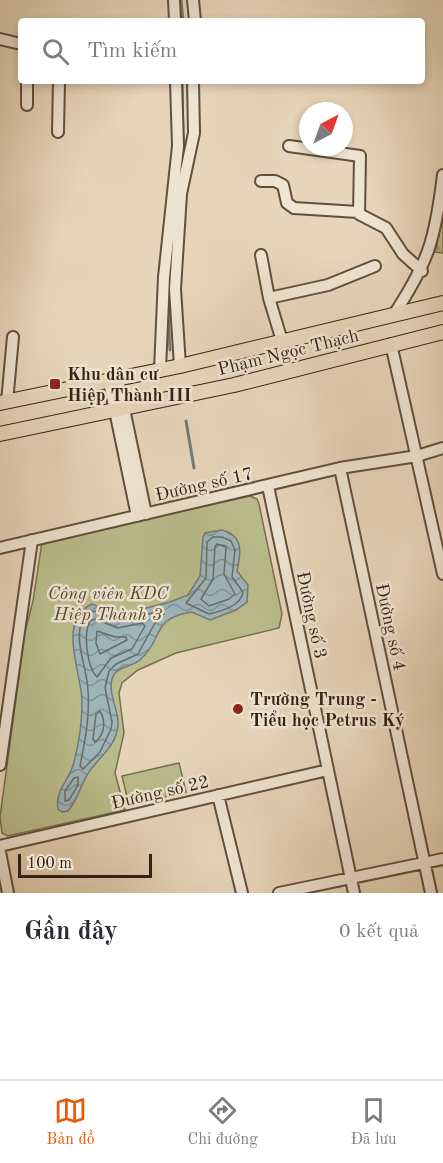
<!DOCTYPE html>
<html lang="vi">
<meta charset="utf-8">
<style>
:root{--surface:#fff;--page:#f7f7f7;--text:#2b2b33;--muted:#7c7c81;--line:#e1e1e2;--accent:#ea580c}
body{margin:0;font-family:"Old Standard TT",serif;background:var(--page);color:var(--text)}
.compass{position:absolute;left:299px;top:102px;width:54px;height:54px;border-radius:50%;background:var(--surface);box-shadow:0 3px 9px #0003;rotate:41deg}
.scale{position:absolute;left:18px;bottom:15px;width:134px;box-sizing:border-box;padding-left:6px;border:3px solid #362214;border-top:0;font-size:16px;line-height:21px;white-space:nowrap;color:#362214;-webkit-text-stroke:4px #efe4d2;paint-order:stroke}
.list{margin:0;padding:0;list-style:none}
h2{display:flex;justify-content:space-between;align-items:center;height:78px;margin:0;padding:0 24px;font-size:26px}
h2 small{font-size:20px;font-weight:400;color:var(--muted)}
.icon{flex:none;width:33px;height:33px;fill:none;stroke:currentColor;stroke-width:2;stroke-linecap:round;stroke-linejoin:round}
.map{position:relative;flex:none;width:443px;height:893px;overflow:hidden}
.search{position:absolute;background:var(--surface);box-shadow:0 3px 9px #0003;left:18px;right:18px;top:18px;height:66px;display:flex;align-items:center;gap:15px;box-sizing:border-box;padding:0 21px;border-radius:6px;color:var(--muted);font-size:22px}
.sheet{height:186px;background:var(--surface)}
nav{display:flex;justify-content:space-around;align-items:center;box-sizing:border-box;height:84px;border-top:2px solid var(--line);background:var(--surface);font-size:16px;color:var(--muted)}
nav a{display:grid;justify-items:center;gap:3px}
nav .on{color:var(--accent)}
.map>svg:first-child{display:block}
.green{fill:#babc8b;stroke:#786f50;stroke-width:1.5}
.forest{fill:url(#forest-firs);stroke:#786f50;stroke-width:1.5}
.water{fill:url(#water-waves);stroke:#747a78;stroke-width:1.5}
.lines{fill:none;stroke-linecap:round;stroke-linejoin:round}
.shore{stroke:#6a6c68;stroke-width:1.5}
.stream{stroke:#747a78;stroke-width:3}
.minor-casing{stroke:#624f3d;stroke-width:14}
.major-casing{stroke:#362214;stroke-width:16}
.minor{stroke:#efe4d2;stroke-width:10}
.major{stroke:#e7d5b9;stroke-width:14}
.poi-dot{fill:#8f2418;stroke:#efe4d2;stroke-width:2}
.labels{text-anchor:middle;stroke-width:5;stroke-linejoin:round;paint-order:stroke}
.street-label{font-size:18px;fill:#362214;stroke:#efe4d2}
.poi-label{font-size:18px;font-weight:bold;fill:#362214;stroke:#efe4d2;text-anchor:start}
.park-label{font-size:18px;font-style:italic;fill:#574832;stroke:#efe4d2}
</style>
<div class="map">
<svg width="443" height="893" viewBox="0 0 443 893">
<defs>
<pattern id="forest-firs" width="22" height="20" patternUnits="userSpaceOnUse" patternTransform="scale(1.5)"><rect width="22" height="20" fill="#babc8b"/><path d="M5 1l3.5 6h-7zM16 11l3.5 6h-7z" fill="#a0a177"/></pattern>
<pattern id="water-waves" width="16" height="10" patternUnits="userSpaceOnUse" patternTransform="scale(1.5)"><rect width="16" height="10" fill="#9db5bb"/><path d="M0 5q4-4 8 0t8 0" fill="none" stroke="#819397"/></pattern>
</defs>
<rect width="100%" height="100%" fill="#e7d5b9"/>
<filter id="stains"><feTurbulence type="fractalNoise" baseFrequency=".00333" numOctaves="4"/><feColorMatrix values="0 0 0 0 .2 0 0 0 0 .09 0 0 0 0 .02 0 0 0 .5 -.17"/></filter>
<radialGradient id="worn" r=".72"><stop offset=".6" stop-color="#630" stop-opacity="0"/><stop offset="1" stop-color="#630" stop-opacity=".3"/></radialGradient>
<path class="green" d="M250 496 257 499 259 504 282 614 279 628 176 653 138 670 122 683 119 693 124 733 115 773 125 810 8 836 2 833 0 817 25 632 33 601 42 542Z
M179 763 186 792 129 805 122 776Z"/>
<path class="forest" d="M443 217V253L435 252Z"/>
<path class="water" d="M222 530C244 536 241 553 237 571L248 585 247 602 236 610 210 620 192 612C151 618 164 638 141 659 132 668 116 665 112 679 108 695 119 710 118 725 116 748 98 757 87 775 80 787 78 799 68 811L62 812 58 809C55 789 70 780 74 762 79 743 82 722 82 702 82 673 56 621 92 604L119 615 170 602 188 595 200 576 203 537 205 533Z"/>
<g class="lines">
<path class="shore" d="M213 537H222L231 541 235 550 232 577 243 592C241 606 222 611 209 614L186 603 206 578 207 542Z
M217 544 226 547 224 574 235 594 229 599 209 606 201 599 213 579 215 547Z
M95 611 118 621 161 611 164 614 155 623 138 654 116 664 109 671 105 688 112 722 111 729 100 752 83 769 80 766C85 741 90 716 88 690 87 666 72 639 84 616Z
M95 619 118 628 142 623 145 626 132 649 111 658 97 677C87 667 83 634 90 621Z
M97 631 115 637H126L127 640 100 654 96 643Z
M100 711C106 721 105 735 95 742L93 739 96 714Z
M78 777V785L69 800 65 801V791L74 778Z"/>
<path class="stream" d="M181 0 183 21
M182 81 183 142
M170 350 168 312 170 283
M186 421 194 468"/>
<g class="minor-casing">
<path id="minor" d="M174 0 175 21
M193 0 195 21
M0 39 21 44
M27 81V105
M58 132 59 81
M289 146 360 156 359 214 386 228 403 254 422 271
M261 181H275L283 185 287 203 294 208 358 212
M261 255 269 298 282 341
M269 298 328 285 375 266
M393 316C429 261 435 240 443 175
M391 344 443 574
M180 366 175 289 181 194 194 133 193 81
M160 370 164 277 178 146 176 81
M118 380 146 514
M109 382 137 516
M7 402 13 337
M340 468 431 893
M268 486 354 893
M0 548 340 468 417 456 443 448
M0 765 32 540
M218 795 242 893
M0 846 328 770
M0 852 8 893
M279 893 443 859"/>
</g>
<g class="major-casing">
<path id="major" d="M0 403 180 366 443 303
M0 434 234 385 443 332"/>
</g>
<use href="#minor" class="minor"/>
<use href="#major" class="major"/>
</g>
<g class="poi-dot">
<rect x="49" y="378" width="12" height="12" rx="3"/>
<circle cx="238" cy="709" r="6"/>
</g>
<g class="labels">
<g class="street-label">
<text transform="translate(288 352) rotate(-14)" y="6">Phạm Ngọc Thạch</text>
<text transform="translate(204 484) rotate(-13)" y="6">Đường số 17</text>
<text transform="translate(312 615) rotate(78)" y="6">Đường số 3</text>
<text transform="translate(391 627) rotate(78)" y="6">Đường số 4</text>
<text transform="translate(160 792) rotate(-13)" y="6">Đường số 22</text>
</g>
<g class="poi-label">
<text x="67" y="380">Khu dân cư<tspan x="67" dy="21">Hiệp Thành III</tspan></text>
<text x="250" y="705">Trường Trung -<tspan x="250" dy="21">Tiểu học Petrus Ký</tspan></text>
</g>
<g class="park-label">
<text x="108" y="599">Công viên KDC<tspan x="108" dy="21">Hiệp Thành 3</tspan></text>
</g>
</g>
<rect width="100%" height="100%" filter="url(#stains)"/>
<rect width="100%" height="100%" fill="url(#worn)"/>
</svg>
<svg class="compass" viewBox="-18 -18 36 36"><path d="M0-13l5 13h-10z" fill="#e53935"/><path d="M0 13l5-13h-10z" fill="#7c7c81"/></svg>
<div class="scale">100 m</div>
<div class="search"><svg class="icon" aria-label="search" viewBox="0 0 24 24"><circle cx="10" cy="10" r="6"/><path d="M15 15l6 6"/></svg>Tìm kiếm</div>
</div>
<section class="sheet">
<h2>Gần đây<small>0 kết quả</small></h2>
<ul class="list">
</ul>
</section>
<nav>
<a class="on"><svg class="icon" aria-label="map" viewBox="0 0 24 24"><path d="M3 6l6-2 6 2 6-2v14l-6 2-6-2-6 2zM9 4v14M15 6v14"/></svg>Bản đồ</a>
<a><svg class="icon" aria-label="directions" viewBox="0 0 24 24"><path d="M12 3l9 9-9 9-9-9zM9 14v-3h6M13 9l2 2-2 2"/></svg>Chỉ đường</a>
<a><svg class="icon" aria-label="saved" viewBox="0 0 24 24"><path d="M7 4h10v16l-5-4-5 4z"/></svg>Đã lưu</a>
</nav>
